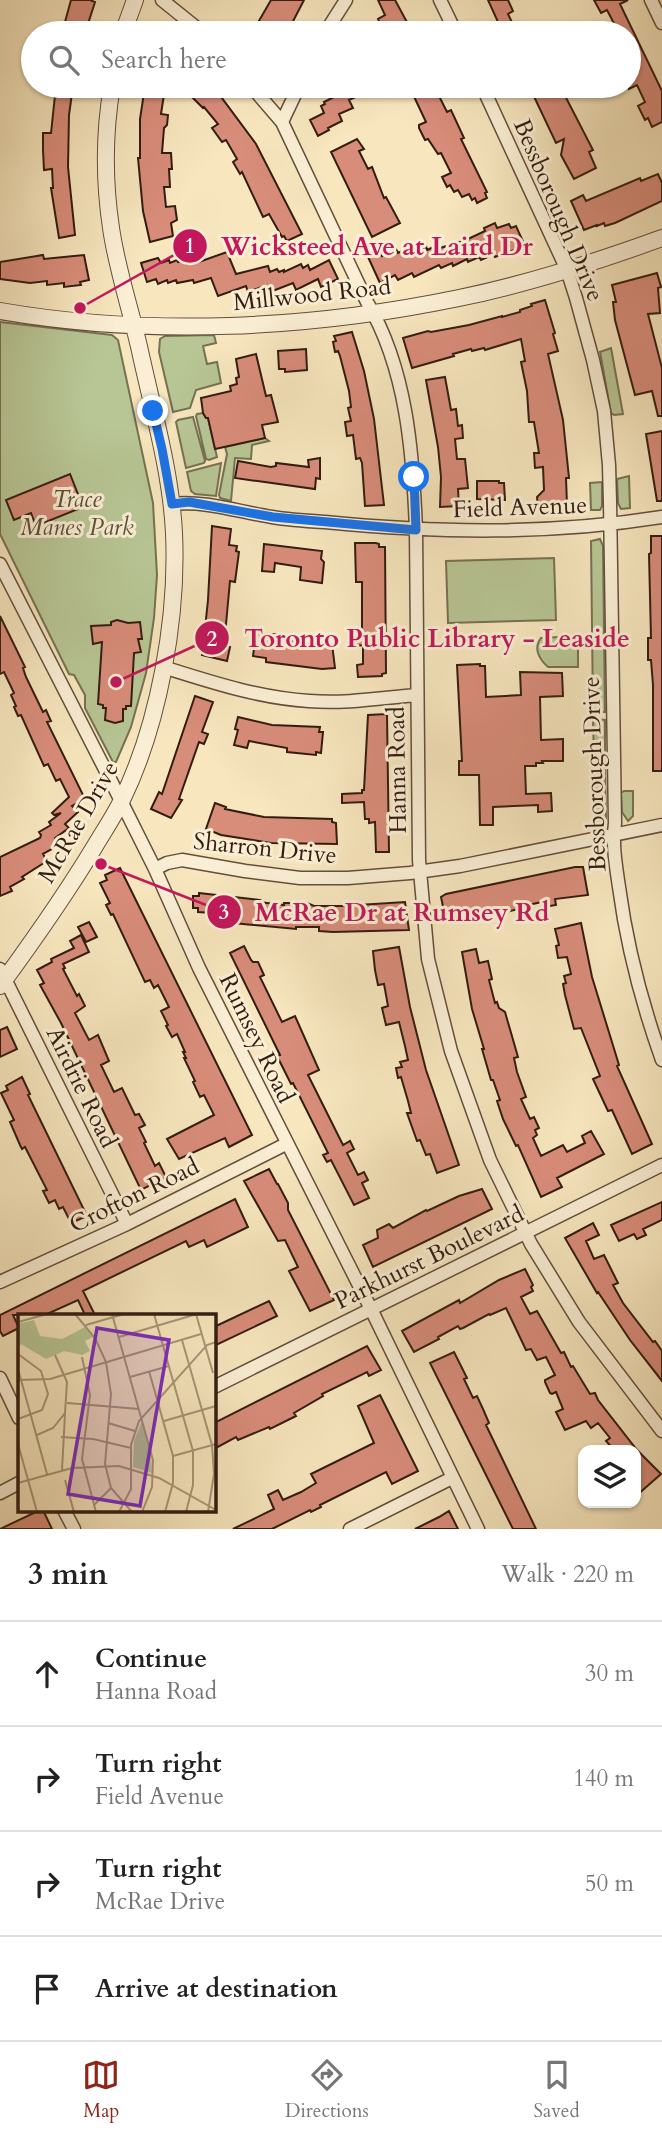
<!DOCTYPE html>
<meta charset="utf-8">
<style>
:root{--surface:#fff;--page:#f2f2f2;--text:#222;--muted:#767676;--line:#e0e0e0;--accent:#8f2418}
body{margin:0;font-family:Cardo,serif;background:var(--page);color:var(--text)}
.controls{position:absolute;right:21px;bottom:21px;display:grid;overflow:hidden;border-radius:14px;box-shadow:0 2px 5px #0004}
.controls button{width:63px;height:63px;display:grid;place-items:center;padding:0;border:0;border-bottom:2px solid var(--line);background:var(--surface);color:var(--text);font:35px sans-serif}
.stop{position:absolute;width:21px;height:21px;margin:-16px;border:5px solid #1a73e8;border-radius:50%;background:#fff}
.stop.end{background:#1a73e8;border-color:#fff;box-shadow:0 2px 7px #0008}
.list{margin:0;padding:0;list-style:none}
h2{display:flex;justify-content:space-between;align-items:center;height:91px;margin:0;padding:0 28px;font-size:30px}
h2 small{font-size:23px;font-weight:400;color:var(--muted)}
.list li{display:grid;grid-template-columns:46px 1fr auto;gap:21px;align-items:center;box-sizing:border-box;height:105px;padding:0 28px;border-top:2px solid var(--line)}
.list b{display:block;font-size:26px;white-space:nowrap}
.list p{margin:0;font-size:23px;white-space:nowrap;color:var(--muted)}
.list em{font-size:23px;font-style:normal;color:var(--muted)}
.icon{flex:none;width:38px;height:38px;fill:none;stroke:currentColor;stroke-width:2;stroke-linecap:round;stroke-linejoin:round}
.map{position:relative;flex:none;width:662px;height:1529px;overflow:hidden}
.search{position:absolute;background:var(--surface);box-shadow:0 2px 5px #0004;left:21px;right:21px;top:21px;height:77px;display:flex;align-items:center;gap:18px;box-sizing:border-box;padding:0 24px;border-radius:38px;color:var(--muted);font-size:26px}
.sheet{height:511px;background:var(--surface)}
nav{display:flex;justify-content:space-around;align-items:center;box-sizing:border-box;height:98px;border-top:2px solid var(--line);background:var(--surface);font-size:19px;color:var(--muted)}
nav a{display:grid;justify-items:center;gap:4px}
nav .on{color:var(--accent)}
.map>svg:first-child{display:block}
.green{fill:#b8c695;stroke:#767152;stroke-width:2}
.building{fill:#d88c7a;stroke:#331c10;stroke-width:2}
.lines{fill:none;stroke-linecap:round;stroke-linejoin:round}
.minor-casing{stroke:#644e3c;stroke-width:15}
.tertiary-casing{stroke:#644e3c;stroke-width:18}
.minor{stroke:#faefd5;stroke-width:12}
.tertiary{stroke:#faefd5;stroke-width:16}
.route{stroke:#1a73e8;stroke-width:9}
.labels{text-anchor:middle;stroke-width:6;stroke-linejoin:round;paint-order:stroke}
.street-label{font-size:24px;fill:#331c10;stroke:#faefd5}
.park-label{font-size:24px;font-style:italic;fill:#5b4f38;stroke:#faefd5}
.inset-road{fill:none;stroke:#a99578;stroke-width:2}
.view{fill:#7b2cbf;fill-opacity:0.15;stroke:#7b2cbf;stroke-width:3.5}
.inset-edge{fill:none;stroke:#331c10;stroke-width:3.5}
.leader{fill:none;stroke:#c2185b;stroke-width:2.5}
.callout-dot{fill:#c2185b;stroke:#faefd5;stroke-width:2.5}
.mark-label{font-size:21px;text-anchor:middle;font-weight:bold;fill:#fff}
.callout-label{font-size:26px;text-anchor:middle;font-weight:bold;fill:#c2185b;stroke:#faefd5;stroke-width:6;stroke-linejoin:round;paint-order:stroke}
</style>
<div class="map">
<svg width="662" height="1529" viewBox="0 0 662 1529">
<rect width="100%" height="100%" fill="#f7e6be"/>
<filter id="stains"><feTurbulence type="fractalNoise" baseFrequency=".00286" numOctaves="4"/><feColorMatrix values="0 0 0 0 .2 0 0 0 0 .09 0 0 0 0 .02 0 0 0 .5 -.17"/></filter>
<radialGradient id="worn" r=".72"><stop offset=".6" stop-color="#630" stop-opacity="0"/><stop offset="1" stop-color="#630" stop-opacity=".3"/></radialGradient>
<path class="green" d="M0 322 112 335 118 340 153 503 157 575 154 618 146 673 131 727 116 762H113L85 708V695L74 675 69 674 0 534Z
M214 335 216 343 203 346 207 364 217 362 221 383 196 390 190 408 173 412 159 352 160 339 165 336Z
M611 348 623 414 614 415 611 413 600 352Z
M203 413 206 418H208L217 457 209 460 206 459 196 416 197 414Z
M193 417 205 461 204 463 186 468 176 422 178 420Z
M265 438 269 441 252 445 251 459 235 458 231 501 220 498 219 495 227 454 225 447Z
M221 463 216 496 195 494 191 491 187 472Z
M629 476 630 508 621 509 618 503 617 479Z
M602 482V506L600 510H591L590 483Z
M600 539 603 546 605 712H593L591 541Z
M554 558 556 620 448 623 446 561Z
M578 636V667H548C539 659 533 648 541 638Z
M593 719 605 720V762L594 761Z
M597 765 605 766 606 818 601 828 595 824V817L594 768Z
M624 791H633V816L628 821 622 812 621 793Z"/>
<path class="building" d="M71 0H90L95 2 85 33H62Z
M271 0H304L287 33H252Z
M378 0H395L408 24H406L408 28 397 33H393L391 30 385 33 378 19 385 15Z
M488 0H508L513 11 508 14 517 33H503Z
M594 0H628L620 4 662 91V122L652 127 648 118 645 120 638 106 645 102 637 85 629 89V33H619L607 10 601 13Z
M56 86H73L69 115 68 167 75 235 59 238 51 188H53L52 169 44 170 43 150V133H51Z
M145 86 165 88 161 114 168 115 167 125 164 128 162 153H171L172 169H169L170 187H164L166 207 175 206 177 220 171 223 173 236 150 242 143 211 138 158H140V119Z
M203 86H215L221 93 219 94 256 144 302 234 287 241 284 236 282 237 269 214 263 217 242 172 240 174 233 162 237 159 226 140 222 142 212 128 218 124 204 107 203 108 191 96Z
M328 86H379L349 100 353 108 339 114 342 121 328 128 329 130 318 136 310 120 324 113 321 106 325 104 324 102 334 97Z
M409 86H434L447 112 451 110 464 138 461 139 487 192 485 193 487 198 477 203 475 198 472 200 469 194 462 197 458 190 454 192 450 185 447 187 442 177 451 173 441 153 438 154 428 139 425 140 419 128V125L426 122Z
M529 86H560L593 150 589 152 596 168 574 179 561 155 564 139 556 143Z
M357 139 364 149 359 151 368 169 372 167 384 198 386 197 400 223 372 237 331 152Z
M658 174 662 183V201L615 223 605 226 604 223 597 226V225L584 230 571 201 583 195 586 201 640 178 641 181Z
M495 223 497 228 509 224 511 228 516 226 525 246 495 257 494 254 481 260 479 257 468 262 467 259 453 266 452 263 441 268 439 265 414 277 412 273 398 280 395 275 380 283 368 257 380 251 382 256 396 249 398 253 413 246 416 251 426 246 427 250 438 245 440 248 466 240 485 231 484 228Z
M227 252 236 274 268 266 270 272 277 269 279 272 284 270V272L301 264 303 268 308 265 310 270 329 260 338 279 321 287 318 279 296 290 293 283 265 294 262 287 248 292 246 286 218 296 211 278 194 283 193 280 177 283 176 280 168 283 167 280 158 284 156 279 147 282 141 263 158 258 161 263 169 260 170 263 177 260 178 262 186 259 187 264 195 261 196 263Z
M43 255 44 259 84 255 89 280 80 282 81 285 64 287V283L47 285V281L30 283 0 279V262Z
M657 273 661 287 658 288 660 313 648 314 662 368V416H658L652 391 635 395 615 320 613 302H616L612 285Z
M545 300 555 333 553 334 558 351 548 354 563 420 569 478H566L567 505 538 507 537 497 544 490 543 467 535 468 534 453H539L534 422H529L527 391 521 362 525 361 521 339 485 350 484 348 472 351 471 349 453 354 454 356 412 368 403 338 428 331 431 332 469 325 502 316V317L520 312V310L532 306 531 304Z
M352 332 364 371 374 419 384 505 365 506 362 463 360 458 356 459 353 435 347 436 345 422 351 421 348 408 351 407 349 391 340 356 338 351 335 352 333 342 336 341 334 336Z
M306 349 307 370 285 372V369H279L278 351Z
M256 354 266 396 271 395 278 422 262 425 265 438 215 449 208 418H206L203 413 201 398 231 391 230 386 237 384 236 378 239 377 236 359Z
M445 377 451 410 456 409 458 426 462 425 463 438 455 439 457 459H465L468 488 458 489 459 506 440 507 441 477 438 447 426 380Z
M662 431V501H657L646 434Z
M320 458V479L316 478 315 489 235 478 238 461 271 467 276 466V463L309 467 308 460Z
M70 474 83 507 36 526 31 513 14 520 6 500Z
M477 481H499V483H504L505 500 477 499Z
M212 526 231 529 229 545 237 546 236 551 239 552 235 582 230 581 224 646 230 647 227 661 202 655 206 638H204L208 600Z
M651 536H662V771H653V685L651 660H648V638H651L649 554 651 553Z
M355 543H376L379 544V547H385L386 673 382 674V676L358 677 357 665 363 664V645L357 646V633H362V582H356Z
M264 544 322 551 321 559 324 562 322 583 300 580 301 567 275 563 274 572 262 571Z
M0 616 25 667 23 668 26 677 43 712 46 710 51 721 47 722 85 799 72 806 78 812 65 824 69 828 55 838 59 845 43 854 47 861 22 877 24 879 10 887 12 891 0 896V857L40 838 41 835 39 832 51 825 49 822 61 813 54 815 52 813 69 797 60 779 56 781 48 764 44 766 21 715 18 716 14 707 16 706 11 695 14 693 4 672 0 674Z
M117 620 128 623 140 622 142 639H138L141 652 134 653 131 706H126V709H123V721L115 723 105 720 106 708H103V705L98 704 102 642 93 644 91 626 111 625V622Z
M260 633 282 635V640L305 642V638L316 639V644H332L335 668 322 669 266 662V658L253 656 256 634Z
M480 664V666H485L486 697 521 695 520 672 562 673 563 696 540 697 541 740 563 739V761H542L543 763H536V766H525L526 794 551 793 552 811 538 812V805L493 807V825H480L479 775H459V761H462L457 665Z
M195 696 213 702 202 732 208 734 204 744 199 742 179 799 182 800 171 818 151 809 159 792 162 794Z
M387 714 389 852H376L375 822 369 823V819H365L364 802 342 803V794L362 793V790H364L368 715Z
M238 717 272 725 320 727 319 732H323L321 753 316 752V755L287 752V748L249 741 247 748 234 745 238 730 235 729Z
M215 803 226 807 225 809 264 817 332 819V822L336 823 337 844 271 843 221 835 206 829Z
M575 867H583L588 895 555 899 556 905 543 907 542 902 523 906V908L510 911V908L446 921 441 897 446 894Z
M120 868 252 1135 229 1147 225 1138 179 1159 167 1139 214 1115 204 1095 200 1097 193 1082 195 1081 184 1058H186L183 1052H185L177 1034 172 1037 166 1026 168 1025 161 1011 169 1007 158 985 154 988 150 980 145 982 113 914 111 915 106 905 110 903 100 883 107 880 105 875Z
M199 893 260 900 259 902 284 905V903H307L314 906H342L405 902 409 930 333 932 319 931V927H296V929L212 921V913L198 912V908H193V896H199Z
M89 922 97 937 86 942 78 927Z
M581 923 592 977 619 1065 617 1066 652 1144 632 1154 612 1110 608 1111 593 1079 600 1076 581 1028 574 1029 565 995 563 984 566 983 564 976 571 974 567 957 558 958 556 946 559 945 555 929Z
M81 935 89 952 63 964 65 968 63 969 77 996 79 994 85 1006 75 1013 89 1040 98 1035 109 1061 101 1065 114 1092 122 1088 135 1115 139 1114 145 1125 139 1128 146 1142 144 1143 155 1166 159 1163 166 1177 141 1190 61 1023 40 985 44 983 37 970 52 962 51 959 74 948 70 941Z
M244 946 251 960 253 962H258L264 975 260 977 282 1022 295 1016 319 1070 308 1075 343 1145 350 1141 354 1149 347 1153 358 1175 364 1172 368 1180 362 1183 369 1198 354 1205 331 1160 327 1162 323 1155 328 1153 293 1083 291 1084 277 1056 280 1055 230 953Z
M399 947 410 1007 426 1070 459 1165 437 1173 430 1154 426 1155 420 1140 417 1141 407 1113H411L408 1101 401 1077 398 1078 396 1068 402 1067 400 1062 408 1060 405 1046 399 1022 386 1025 382 1008 388 1006 384 984 378 985 375 970 373 951Z
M476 949 479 963 488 961 492 979 489 980 495 1003 497 1002 499 1008 505 1012 518 1057 514 1058 517 1072 526 1097 521 1099 530 1119 534 1117 539 1128 535 1130 537 1135 533 1138 541 1156 563 1145 567 1152 585 1143 582 1136 591 1131 604 1154 557 1178 562 1187 541 1197 518 1145 516 1146 503 1119 497 1101 500 1100 493 1080H491L482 1049H484L472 1009 462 952Z
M7 1027 17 1049 0 1057V1030Z
M22 1077 30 1094 28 1095 87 1216 71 1223 63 1207 59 1209 55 1200 49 1203 43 1191 47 1190 25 1147 22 1149 20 1145 10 1122 14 1120 1 1093 8 1090 6 1086Z
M269 1169 277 1184H278L288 1203V1210L334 1300 310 1311 289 1271 298 1267 285 1240 278 1241 244 1181Z
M482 1189 492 1209 373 1267 363 1245 378 1238 377 1230 389 1224 393 1228 426 1210 427 1211 459 1196Z
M235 1199 248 1227 207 1247 204 1240 189 1247 186 1241 83 1291 95 1315H85L78 1300 45 1315H13L19 1328 3 1336 0 1331V1315Z
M662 1202V1220L643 1229 646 1235 637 1239 634 1234 619 1241 611 1225Z
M593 1223 599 1235 586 1241 594 1259 604 1255 618 1283 613 1285 623 1303 653 1342 655 1341 662 1351V1381L630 1340 598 1292 597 1293 565 1238Z
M525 1269 533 1285 531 1287 533 1291 521 1297 530 1314 537 1311 561 1353 564 1352 571 1367 573 1366 590 1394 595 1393 598 1400 637 1450 661 1474 636 1496V1450H614L606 1441 610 1438 598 1423 591 1428 586 1421 565 1430 556 1412 563 1409 556 1392 552 1394 550 1393 545 1382V1380L555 1375 546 1357 537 1360 531 1349 526 1350 506 1308 490 1315 489 1314 463 1328 460 1329 458 1326 438 1337 439 1339 414 1352 402 1331 459 1300 460 1303 499 1280Z
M269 1301 277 1316 214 1346V1327Z
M367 1346 381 1370 369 1376 367 1372 322 1394 323 1396 294 1413 296 1416 270 1429 269 1427 238 1440 236 1437 214 1449V1423Z
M454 1352 467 1378 464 1379 473 1398 477 1396 483 1409 489 1423 486 1425 536 1529H513L430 1363Z
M380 1395 418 1471 392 1484 386 1472 320 1505 321 1507 311 1512 310 1510 272 1529H233L274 1509 268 1495 278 1490 283 1500 301 1492 316 1483 311 1474 374 1443 358 1406Z
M40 1510H43L52 1529H0Z
M449 1511 458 1529H415L439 1517Z"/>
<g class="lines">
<g class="minor-casing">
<path id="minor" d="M162 0 203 33
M440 0 456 33
M651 0 662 23
M325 33 346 0
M251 86 282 122 367 302C407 369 413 454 416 530L419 860 428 959 451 1051 490 1160 531 1244 579 1322 662 1431
M482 86 567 270 576 298 593 360 604 411 609 465 610 502 615 823C612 845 616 866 619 887 627 947 642 1004 662 1060
M282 122 299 86
M172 504C205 500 239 512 272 517 290 520 308 521 325 522 438 533 550 535 662 517
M0 564 111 781 155 869 199 968 371 1309 478 1529
M163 667C211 682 259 698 309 701 345 704 381 698 416 695
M155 869 167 863 182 860 245 871 300 878H348L410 873 460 866 662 825
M0 969 127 1224
M0 1282 127 1224 286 1144
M0 1378 19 1418
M214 1387 662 1165
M0 1493 19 1483
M64 1510 74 1529
M350 1529 452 1478"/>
</g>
<g class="tertiary-casing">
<path id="tertiary" d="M123 33 135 0
M0 311C151 337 309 329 459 298 528 284 596 262 662 238
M0 986C33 941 66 894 95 846 104 831 114 816 122 800 159 724 178 618 174 533 171 472 153 411 140 351 131 310 117 270 111 228 104 181 104 133 112 86"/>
</g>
<use href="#minor" class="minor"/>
<use href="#tertiary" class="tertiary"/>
</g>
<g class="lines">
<path class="route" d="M153 411 162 449 172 504 189 502 273 517 416 530 414 477"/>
</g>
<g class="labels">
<g class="street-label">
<text transform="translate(559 210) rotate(67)" y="8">Bessborough Drive</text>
<text transform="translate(312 294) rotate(-6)" y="8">Millwood Road</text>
<text transform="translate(520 507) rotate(-2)" y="8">Field Avenue</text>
<text transform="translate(397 770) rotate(-91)" y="8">Hanna Road</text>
<text transform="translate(594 774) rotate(-92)" y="8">Bessborough Drive</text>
<text transform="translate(78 822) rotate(-60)" y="8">McRae Drive</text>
<text transform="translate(265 848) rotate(6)" y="8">Sharron Drive</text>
<text transform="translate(257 1038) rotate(64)" y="8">Rumsey Road</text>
<text transform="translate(82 1087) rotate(64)" y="8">Airdrie Road</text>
<text transform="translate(134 1195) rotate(-26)" y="8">Crofton Road</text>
<text transform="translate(429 1257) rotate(-26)" y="8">Parkhurst Boulevard</text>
</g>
<g class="park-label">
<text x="77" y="507">Trace<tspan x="77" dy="28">Manes Park</tspan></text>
</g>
</g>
<g transform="translate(18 1314)">
<rect width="198" height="198" fill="#f7e6be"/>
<path d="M16 6 22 22 44 25 67 13 75 23 67 27 72 37 64 41 46 37 28 45 3 30 0 35V10ZM124 107 133 140 134 159 115 153 116 127Z" fill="#b8c695"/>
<path class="inset-road" d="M57 0 77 24 88 48 93 80 87 150 93 174 114 198M94 0 135 146 134 173 124 198M136 0 175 137V171L168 198M178 0 195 59M0 8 29 0M68 11 106 0M101 23 179 0M164 26 194 131 196 160 190 198M0 40 23 57 30 80 24 96 0 105M64 43 72 81 64 145 78 198M0 55 29 160M131 57 155 142V169L147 198M112 63 151 52M0 66 32 65 183 20M49 89 121 95M146 107 198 92M90 109 117 117M19 121 35 114 47 99 49 68 37 41M43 123 75 125 113 134M0 130 19 198M155 142 198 130M44 156 47 100M47 166 56 198M0 169 54 154 101 152 141 164 198 196M76 191 93 174M101 198 113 175V131L121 107 189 31 198 28"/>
<path class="view" d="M79 14 151 26 122 192 50 180Z"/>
<rect width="198" height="198" class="inset-edge"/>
</g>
<path class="leader" d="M80 308L190 246M116 682L212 638M101 864L224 912"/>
<g class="callout-dot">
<circle cx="80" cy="308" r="7"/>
<circle cx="116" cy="682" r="7"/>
<circle cx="101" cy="864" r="7"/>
<circle cx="190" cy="246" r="18"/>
<circle cx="212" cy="638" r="18"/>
<circle cx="224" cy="912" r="18"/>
</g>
<g class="mark-label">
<text x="190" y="253">1</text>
<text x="212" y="646">2</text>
<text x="224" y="919">3</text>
</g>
<g class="callout-label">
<text x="377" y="255">Wicksteed Ave at Laird Dr</text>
<text x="437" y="647">Toronto Public Library - Leaside</text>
<text x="402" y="921">McRae Dr at Rumsey Rd</text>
</g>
<rect width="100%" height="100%" filter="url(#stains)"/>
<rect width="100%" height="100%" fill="url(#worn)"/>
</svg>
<div class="controls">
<button><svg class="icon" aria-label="layers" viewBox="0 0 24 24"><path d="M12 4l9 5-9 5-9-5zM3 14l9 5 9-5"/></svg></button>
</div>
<div class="stop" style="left:414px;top:477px"></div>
<div class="stop end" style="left:153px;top:411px"></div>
<div class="search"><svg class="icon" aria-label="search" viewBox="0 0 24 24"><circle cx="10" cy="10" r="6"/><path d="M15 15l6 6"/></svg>Search here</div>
</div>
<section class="sheet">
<h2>3 min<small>Walk · 220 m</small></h2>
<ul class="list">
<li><svg class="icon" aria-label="ahead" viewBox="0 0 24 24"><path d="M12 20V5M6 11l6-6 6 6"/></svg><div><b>Continue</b><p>Hanna Road</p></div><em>30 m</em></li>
<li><svg class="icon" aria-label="right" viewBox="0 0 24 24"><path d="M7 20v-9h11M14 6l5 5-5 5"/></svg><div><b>Turn right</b><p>Field Avenue</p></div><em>140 m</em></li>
<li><svg class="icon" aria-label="right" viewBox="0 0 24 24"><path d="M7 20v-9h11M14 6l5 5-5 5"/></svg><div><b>Turn right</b><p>McRae Drive</p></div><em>50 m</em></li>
<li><svg class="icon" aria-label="arrive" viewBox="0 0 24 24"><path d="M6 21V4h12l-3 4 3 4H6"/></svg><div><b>Arrive at destination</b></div></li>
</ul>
</section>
<nav>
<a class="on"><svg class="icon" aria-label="map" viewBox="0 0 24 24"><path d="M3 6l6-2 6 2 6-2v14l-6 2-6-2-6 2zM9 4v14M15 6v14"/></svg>Map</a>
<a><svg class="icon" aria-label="directions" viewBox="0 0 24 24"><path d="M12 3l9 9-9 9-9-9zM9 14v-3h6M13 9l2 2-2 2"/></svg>Directions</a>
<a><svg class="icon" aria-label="saved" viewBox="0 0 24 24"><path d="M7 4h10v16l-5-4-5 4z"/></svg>Saved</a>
</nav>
